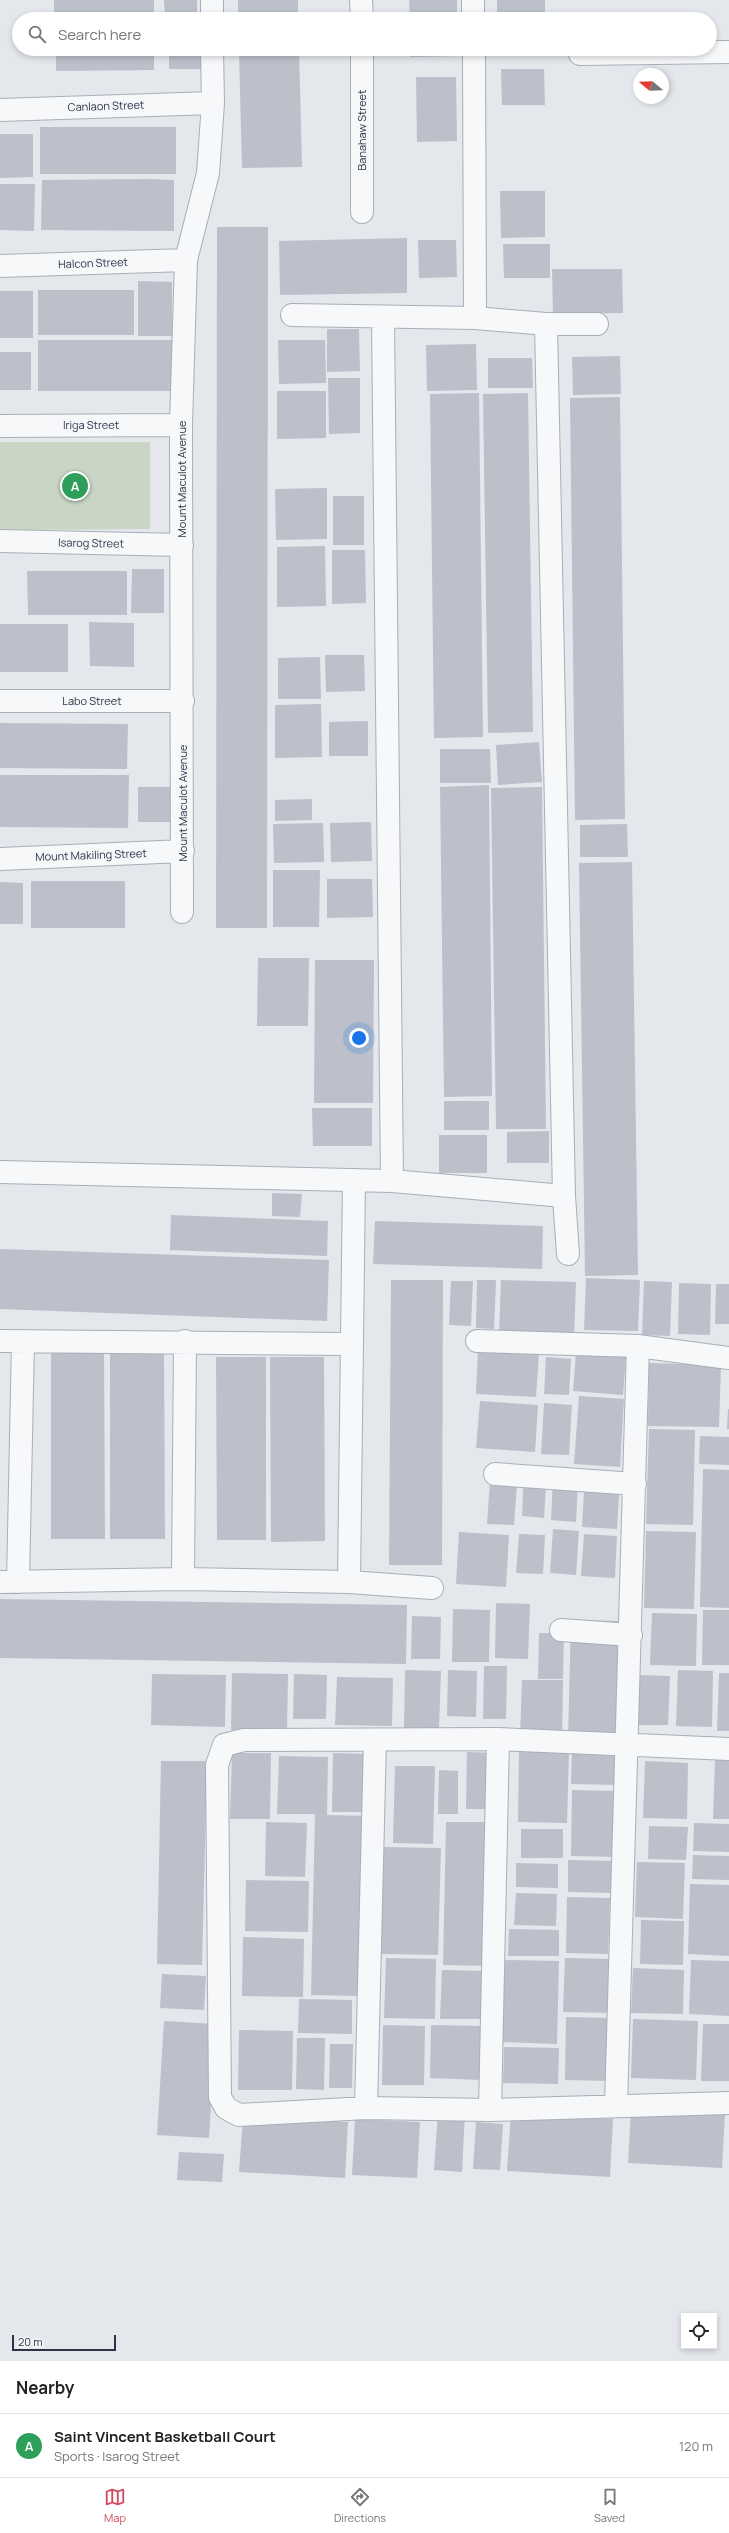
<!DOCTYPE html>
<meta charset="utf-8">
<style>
:root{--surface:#fff;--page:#f6f6f6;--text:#222;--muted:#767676;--line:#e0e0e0;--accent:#d1495b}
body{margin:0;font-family:Manrope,sans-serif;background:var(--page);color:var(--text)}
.controls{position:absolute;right:12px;bottom:12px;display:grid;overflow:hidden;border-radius:0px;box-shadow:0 2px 6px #0003}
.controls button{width:36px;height:36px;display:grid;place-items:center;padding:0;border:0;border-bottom:1px solid var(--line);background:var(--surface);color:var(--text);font:20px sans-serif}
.compass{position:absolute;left:633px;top:68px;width:36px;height:36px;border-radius:50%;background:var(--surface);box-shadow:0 2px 6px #0003;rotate:289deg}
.scale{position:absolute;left:12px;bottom:10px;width:104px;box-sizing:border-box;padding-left:4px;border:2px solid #2b3445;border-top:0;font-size:11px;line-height:14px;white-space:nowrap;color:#2b3445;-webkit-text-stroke:3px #f4f6f9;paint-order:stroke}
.you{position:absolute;left:359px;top:1038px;width:14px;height:14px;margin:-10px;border:3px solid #fff;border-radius:50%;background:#1a73e8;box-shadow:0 0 0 6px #1a73e833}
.badge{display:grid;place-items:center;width:26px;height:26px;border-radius:50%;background:var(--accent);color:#fff;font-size:13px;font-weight:700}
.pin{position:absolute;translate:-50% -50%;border:2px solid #fff;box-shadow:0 1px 4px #0006}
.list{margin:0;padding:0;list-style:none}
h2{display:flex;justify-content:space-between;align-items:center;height:52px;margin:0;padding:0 16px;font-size:17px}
h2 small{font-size:13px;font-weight:400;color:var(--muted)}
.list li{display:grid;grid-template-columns:26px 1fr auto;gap:12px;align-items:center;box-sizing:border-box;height:64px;padding:0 16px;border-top:1px solid var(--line)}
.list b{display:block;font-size:15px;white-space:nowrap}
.list p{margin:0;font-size:13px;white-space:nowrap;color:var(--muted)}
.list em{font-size:13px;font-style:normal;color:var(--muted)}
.icon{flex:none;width:22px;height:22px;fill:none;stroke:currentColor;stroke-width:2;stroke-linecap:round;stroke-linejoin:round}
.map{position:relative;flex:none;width:729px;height:2361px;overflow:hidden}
.search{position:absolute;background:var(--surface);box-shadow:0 2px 6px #0003;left:12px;right:12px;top:12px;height:44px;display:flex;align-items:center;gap:10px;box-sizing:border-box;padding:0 14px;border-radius:22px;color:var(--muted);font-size:15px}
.sheet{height:116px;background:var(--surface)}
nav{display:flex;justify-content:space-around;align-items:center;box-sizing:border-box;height:56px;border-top:1px solid var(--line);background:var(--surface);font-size:11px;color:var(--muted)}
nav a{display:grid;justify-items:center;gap:2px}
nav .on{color:var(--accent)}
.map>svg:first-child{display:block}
.green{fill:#c9d6c5}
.building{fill:#bbc0ca}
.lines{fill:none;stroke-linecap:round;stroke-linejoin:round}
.minor-casing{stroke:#a9aeb7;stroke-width:24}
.minor{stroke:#f7f8fa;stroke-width:22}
.labels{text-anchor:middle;stroke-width:3;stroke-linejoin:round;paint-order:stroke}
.street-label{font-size:11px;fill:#2b3445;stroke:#f4f6f9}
</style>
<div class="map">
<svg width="729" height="2361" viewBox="0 0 729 2361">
<rect width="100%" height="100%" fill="#e4e7ec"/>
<path class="green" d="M0 442H150V529L0 530Z"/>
<path class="building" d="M54 0H154V15L54 16Z
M164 0H197V15H165Z
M238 0H298V19H238Z
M409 0H457V19H410Z
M497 0H545V19H497Z
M56 49H154V70L56 71Z
M169 49H206V69H169Z
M239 49H299L302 167 242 168Z
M410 49H458V56L410 57Z
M501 69H544L545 105H502Z
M416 77H456L457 141 417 142Z
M40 127H176V174H40Z
M0 134H33V177L0 178Z
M148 179 174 180V231L41 230 42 180Z
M0 184H35L34 231 0 230Z
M500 191H545V237L501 238Z
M217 227H268L267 928H216Z
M407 238V293L280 295 279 241Z
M418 240H456L457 277 419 278Z
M503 244H550V278H504Z
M552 269H622L623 313 553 314Z
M138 281 172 282V336H138Z
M38 290H134V335H38Z
M0 291H33V338H0Z
M327 329H359L360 371 327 372Z
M38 340H173L172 391H38Z
M278 340H325L326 383 279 384Z
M476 344 477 390 427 391 426 345Z
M0 352H31V390H0Z
M620 356 621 394 573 395 572 357Z
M488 358H532L533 388H488Z
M328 378H360V433L329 434Z
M277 391H326V438L277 439Z
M479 393 483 737 434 738 430 394Z
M528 393 533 732 488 733 483 394Z
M620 397 625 819 575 820 570 398Z
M327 488V539L276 540 275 489Z
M333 496H364V545H333Z
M325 546 326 606 277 607V547Z
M332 550H365L366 603 332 604Z
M132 569H164V613H131Z
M27 571H127V615H28Z
M89 622 134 623V667L90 666Z
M0 624H68V672H0Z
M325 655H364L365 691 326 692Z
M320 657 321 699H278V658Z
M321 704 322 757 275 758V705Z
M368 721V756H329V722Z
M0 723 128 724 127 769 0 768Z
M539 742 542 782 498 785 496 745Z
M440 749H490L491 783H440Z
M0 775H129L128 828 0 827Z
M489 785 492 1096 444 1097 440 787Z
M138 787H175L174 822H138Z
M542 787 546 1129H496L491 788Z
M312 799V820L275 821V800Z
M371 822 372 861 331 862 330 823Z
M323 823 324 862 274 863 273 824Z
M627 824 628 857H580V825Z
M632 862 638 1275 585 1276 579 863Z
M273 870H320L319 927H273Z
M327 879H372L373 917 327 918Z
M31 881H125V928H31Z
M0 882 23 883V924H0Z
M258 958H309L308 1026H257Z
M315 960H374L373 1103H314Z
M444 1101H489V1130H444Z
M312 1108H372V1146H313Z
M549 1131V1163H507V1132Z
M439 1135H487V1173H439Z
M272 1193 302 1194 300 1217 272 1216Z
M171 1215 328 1221 327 1256 170 1250Z
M375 1221 543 1226 542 1269 373 1264Z
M0 1249 329 1260 327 1321 0 1309Z
M586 1278 640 1280 638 1331 584 1330Z
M391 1280H443L442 1565H389Z
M477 1280H496L494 1329 476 1328Z
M501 1280 576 1282 574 1339 499 1336Z
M451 1281H473L471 1326 449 1325Z
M644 1281 672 1282 670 1336 642 1335Z
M679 1283 711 1284 710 1335 678 1334Z
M716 1284H729V1324H715Z
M104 1348 105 1539H51V1349Z
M164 1348 165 1539H110V1349Z
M478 1349 539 1353 536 1397 476 1394Z
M576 1352 626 1355 623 1395 573 1391Z
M216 1357H266V1540H217Z
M270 1357H324L325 1541 271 1542Z
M546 1357 571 1359 569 1395 544 1394Z
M649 1363 721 1365 719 1427 648 1426Z
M579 1396 624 1399 620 1467 574 1464Z
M480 1401 538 1405 535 1452 476 1448Z
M544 1403 572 1405 569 1455 541 1454Z
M728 1409H729V1429H727Z
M649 1429 695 1430 693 1525 646 1524Z
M700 1436 729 1437V1465L699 1464Z
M491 1466 518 1468 514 1525 487 1524Z
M703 1469 729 1470V1608L700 1607Z
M524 1470 547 1471 544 1518 522 1516Z
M585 1475 620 1477 617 1529 582 1527Z
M553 1481 578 1483 576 1522 551 1520Z
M553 1529 579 1531 576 1575 550 1573Z
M646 1531 696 1532 694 1609 644 1608Z
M459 1532 509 1535 506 1587 456 1584Z
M519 1534 545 1535 543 1574 516 1573Z
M584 1534 617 1536 615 1578 581 1576Z
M0 1599 407 1605 406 1664 0 1658Z
M496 1603 530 1604 528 1659 495 1658Z
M453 1609 490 1610 489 1662H452Z
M703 1610H729V1665H702Z
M652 1613 697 1614 696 1666 650 1665Z
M412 1616 441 1617 440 1659H411Z
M571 1620 621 1621 618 1740 568 1739Z
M539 1633H564L563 1679H538Z
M484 1666H507L506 1719H483Z
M405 1670 441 1671 439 1729 404 1728Z
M448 1670 477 1671 476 1717 447 1716Z
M678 1670 713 1671 712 1727 676 1726Z
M232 1673 288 1674 287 1731 231 1730Z
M719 1673H729V1731H717Z
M152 1674 226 1675 225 1727 151 1725Z
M294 1674 327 1675 326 1719H293Z
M637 1675 670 1676 668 1725H636Z
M337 1677 393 1678 392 1726 335 1725Z
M522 1680H563L562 1738 520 1737Z
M519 1750 569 1751 567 1823 518 1822Z
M572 1751 617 1752V1785L571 1784Z
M467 1752 495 1753 494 1809H466Z
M232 1753H271L270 1819H230Z
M333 1753 369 1754 368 1812H332Z
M279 1756 328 1757 327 1815 368 1816 364 1996 311 1995 315 1814H277Z
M715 1760H729V1819H713Z
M161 1761H207L202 1965 157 1964Z
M645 1761 688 1763 687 1819 643 1818Z
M395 1766H435L433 1844 393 1843Z
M439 1770 458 1771V1814H438Z
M572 1790 617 1791 616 1857 571 1856Z
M266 1822 307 1823 305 1877 265 1876Z
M446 1822H492L489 1966 443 1965Z
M694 1823 729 1824V1852L693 1851Z
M649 1826 688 1827 686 1860 648 1859Z
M521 1829H563V1858H521Z
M384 1847 441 1848 438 1955 381 1954Z
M693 1855 729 1856V1880L692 1879Z
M568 1860 615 1861 614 1893 568 1892Z
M637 1862 685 1863 683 1919 635 1917Z
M516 1863 558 1864V1888L516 1887Z
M246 1880 309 1881 308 1932 245 1931Z
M690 1884 729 1885V1956L688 1954Z
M516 1893 557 1894 556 1926 514 1925Z
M567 1897 610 1898 608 1954 566 1953Z
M641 1920 684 1921 683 1965 640 1964Z
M509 1929 559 1930V1956H508Z
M243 1937 304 1939 303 1997 242 1996Z
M386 1958 436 1959 435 2019 384 2018Z
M565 1958 615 1959 614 2013 563 2012Z
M503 1960 559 1961 557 2044 501 2042Z
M691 1960 729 1961V2016L689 2014Z
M633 1968 684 1970 683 2014 631 2013Z
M442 1970 486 1971 485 2019H440Z
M162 1974 206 1976 204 2010 160 2008Z
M299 1999 352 2000V2034L298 2033Z
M566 2017 611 2018 609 2081 565 2080Z
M633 2019 698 2021 696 2080 631 2078Z
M164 2021 216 2024 209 2138 157 2135Z
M703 2024H729V2081H701Z
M383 2025 425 2026 424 2085H382Z
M431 2025 483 2026 482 2080 430 2078Z
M239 2030 293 2031 292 2090H238Z
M297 2038H325L324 2090 296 2089Z
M330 2044H353L352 2088H329Z
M504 2047 559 2048 558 2084 503 2083Z
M631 2109 725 2114 722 2168 628 2163Z
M438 2113 465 2114 462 2172 434 2170Z
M511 2114 613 2119 610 2177 507 2171Z
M243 2117 348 2122 345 2178 239 2172Z
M355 2119 420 2122 417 2178 352 2175Z
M476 2122 503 2124 500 2170 473 2169Z
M179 2152 224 2154 222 2182 177 2180Z"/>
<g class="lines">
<g class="minor-casing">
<path id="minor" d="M212 0V19
M361 0 362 19
M473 0V19
M362 49V212
M474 49 475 318
M580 54 729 52
M0 110 213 103
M0 266 186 260
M292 315 475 318 546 324H597
M383 317 392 1181
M546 324 564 1196 568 1254
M0 426 181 425
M0 541 182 545
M0 701H183
M0 859 183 851
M182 912 181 425 186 260 208 173 213 103 212 49
M0 1172 392 1181 564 1196
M0 1341 351 1344
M477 1341 638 1346 729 1358
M495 1474 635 1484
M183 1579 185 1341
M0 1582 183 1579 349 1582 432 1588
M18 1582 23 1341
M349 1582 354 1180
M561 1630 631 1635
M729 1749 498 1739 244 1740 224 1745 217 1765 220 2097 226 2108 239 2115 366 2108 490 2110 729 2103
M616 2106 638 1346
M366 2108 375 1740
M490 2110 498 1739"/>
</g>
<use href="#minor" class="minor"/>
</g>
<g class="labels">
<g class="street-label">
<text transform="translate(106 106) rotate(-2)" y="4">Canlaon Street</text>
<text transform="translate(362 130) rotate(-90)" y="4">Banahaw Street</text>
<text transform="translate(93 263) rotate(-2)" y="4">Halcon Street</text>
<text x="91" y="429">Iriga Street</text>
<text transform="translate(182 479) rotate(-90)" y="4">Mount Maculot Avenue</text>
<text transform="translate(91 543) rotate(1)" y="4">Isarog Street</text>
<text x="92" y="705">Labo Street</text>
<text transform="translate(183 803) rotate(-90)" y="4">Mount Maculot Avenue</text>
<text transform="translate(91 855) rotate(-2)" y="4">Mount Makiling Street</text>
</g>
</g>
</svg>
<div class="controls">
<button><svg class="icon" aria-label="locate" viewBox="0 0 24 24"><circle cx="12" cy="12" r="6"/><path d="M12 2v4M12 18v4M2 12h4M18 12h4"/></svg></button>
</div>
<svg class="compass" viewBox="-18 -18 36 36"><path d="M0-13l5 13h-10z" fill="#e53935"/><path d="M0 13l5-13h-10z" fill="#767676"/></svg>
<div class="scale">20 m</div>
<div class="you"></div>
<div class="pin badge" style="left:75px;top:486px;background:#2e9e5b">A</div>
<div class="search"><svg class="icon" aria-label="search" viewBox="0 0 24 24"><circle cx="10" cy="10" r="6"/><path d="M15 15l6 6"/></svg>Search here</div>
</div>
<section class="sheet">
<h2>Nearby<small></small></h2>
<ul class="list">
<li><span class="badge" style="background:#2e9e5b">A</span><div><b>Saint Vincent Basketball Court</b><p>Sports · Isarog Street</p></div><em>120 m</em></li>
</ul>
</section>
<nav>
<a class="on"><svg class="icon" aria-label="map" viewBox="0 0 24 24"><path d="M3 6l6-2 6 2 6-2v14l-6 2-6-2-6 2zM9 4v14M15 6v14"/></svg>Map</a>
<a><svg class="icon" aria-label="directions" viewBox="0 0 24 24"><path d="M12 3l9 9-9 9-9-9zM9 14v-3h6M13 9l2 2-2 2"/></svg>Directions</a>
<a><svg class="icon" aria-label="saved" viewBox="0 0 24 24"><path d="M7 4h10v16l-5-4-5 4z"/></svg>Saved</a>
</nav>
